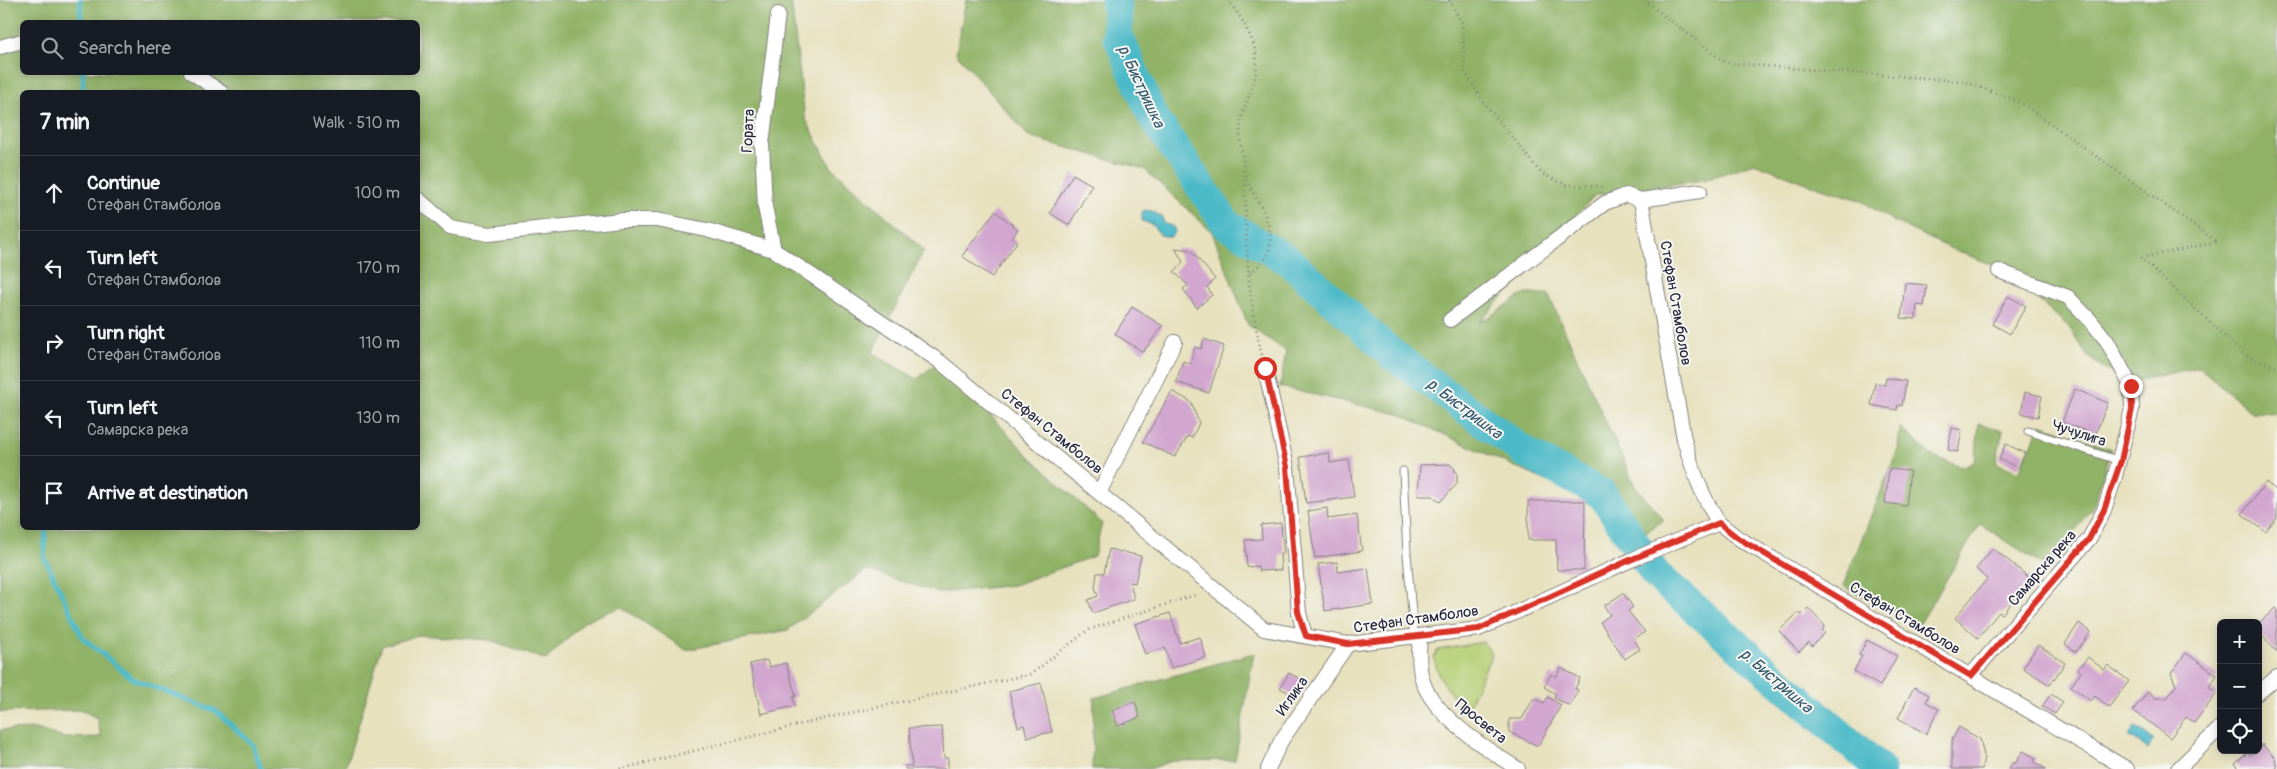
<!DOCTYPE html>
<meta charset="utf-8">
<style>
:root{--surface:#171b24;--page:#20242c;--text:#f1f3f6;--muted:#9ea1a6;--line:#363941}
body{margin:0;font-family:Pangolin,sans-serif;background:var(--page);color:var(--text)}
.controls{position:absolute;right:15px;bottom:15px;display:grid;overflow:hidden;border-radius:8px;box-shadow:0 2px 12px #0003}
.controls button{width:45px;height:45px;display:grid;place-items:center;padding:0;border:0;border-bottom:1px solid var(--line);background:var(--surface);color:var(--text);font:25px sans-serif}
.stop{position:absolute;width:15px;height:15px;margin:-11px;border:4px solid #d93025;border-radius:50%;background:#fff}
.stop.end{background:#d93025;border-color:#fff;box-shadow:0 1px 5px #0008}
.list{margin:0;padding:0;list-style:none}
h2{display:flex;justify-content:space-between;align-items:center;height:65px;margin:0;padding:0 20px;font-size:21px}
h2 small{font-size:16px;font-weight:400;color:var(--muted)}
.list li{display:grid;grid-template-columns:32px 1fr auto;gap:15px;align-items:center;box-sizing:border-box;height:75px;padding:0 20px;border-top:1px solid var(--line)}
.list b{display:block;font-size:19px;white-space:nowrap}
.list p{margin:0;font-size:16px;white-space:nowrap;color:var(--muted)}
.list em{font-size:16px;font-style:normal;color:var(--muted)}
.icon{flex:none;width:28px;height:28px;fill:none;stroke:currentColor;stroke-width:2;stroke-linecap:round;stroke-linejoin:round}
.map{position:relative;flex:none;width:2277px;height:769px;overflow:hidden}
.search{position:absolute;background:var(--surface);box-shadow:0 2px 12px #0003;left:20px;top:20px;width:400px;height:55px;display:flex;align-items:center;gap:12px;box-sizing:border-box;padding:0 18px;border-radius:8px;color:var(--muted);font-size:19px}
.panel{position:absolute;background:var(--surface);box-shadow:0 2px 12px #0003;left:20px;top:90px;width:400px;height:440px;border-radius:8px}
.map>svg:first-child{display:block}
.green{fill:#b5cf75;stroke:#6c7858}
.forest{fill:#90b266;stroke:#596a50;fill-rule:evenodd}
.water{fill:#4cb9c7;stroke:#376e81}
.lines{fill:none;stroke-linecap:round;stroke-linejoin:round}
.stream{stroke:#4cb9c7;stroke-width:5}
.river{stroke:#4cb9c7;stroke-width:31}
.building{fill:#d1a6cf}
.service-casing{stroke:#84827c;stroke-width:9}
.minor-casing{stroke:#84827c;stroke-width:16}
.path{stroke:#84827c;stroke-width:3;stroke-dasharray:1 4;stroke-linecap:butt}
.service{stroke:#fff;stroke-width:7}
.minor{stroke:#fff;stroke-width:14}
.route{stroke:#d93025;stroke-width:6}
.labels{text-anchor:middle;stroke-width:4;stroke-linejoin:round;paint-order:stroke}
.street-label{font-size:15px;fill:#22223b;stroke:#f6f6f2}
.water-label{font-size:16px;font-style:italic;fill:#31576c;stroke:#f6f6f2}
</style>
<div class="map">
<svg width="2277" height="769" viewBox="0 0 2277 769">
<rect width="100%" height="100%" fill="#f6f6f2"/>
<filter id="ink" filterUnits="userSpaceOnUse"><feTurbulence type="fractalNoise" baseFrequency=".02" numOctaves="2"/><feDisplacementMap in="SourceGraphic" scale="10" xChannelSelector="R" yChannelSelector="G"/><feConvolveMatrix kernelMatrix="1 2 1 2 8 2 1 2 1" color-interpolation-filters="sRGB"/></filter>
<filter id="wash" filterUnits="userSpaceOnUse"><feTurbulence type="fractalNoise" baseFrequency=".0096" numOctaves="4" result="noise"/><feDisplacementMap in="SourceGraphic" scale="20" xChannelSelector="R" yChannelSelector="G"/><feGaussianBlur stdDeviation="1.12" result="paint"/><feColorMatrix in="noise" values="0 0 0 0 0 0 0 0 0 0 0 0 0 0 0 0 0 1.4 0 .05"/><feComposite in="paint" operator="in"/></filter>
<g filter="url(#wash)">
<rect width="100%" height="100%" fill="#e7e1be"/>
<path class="green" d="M1483 642 1492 654 1467 709C1450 695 1437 678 1434 657L1438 650Z"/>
<path class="forest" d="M0 0H791L805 118 831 167 924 250 872 353 917 379 939 361 1029 456 1102 523 1094 556 1014 585 939 593 866 570 788 630 686 650 621 607 585 621 546 660 490 640 419 635 382 646 345 769H0V730L36 729 64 738 101 737 97 718 81 710 0 712ZM22 22H418V72H22ZM22 92H418V528H22Z
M966 0H2277V413L2252 412 2199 367 2126 383 2089 358 2069 327 2005 270 1947 247 1893 221 1860 200 1812 185 1754 163 1704 180 1595 195 1478 324 1524 294H1548L1635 486 1664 520 1627 545 1602 503 1546 481 1399 414 1280 387 1286 351 1248 325 1212 232 1144 169 1029 137 956 53Z
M1979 424 2003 430 1996 463 2019 472 2041 424 2111 449 2094 504 2048 568 1980 524 1919 625 1843 586 1898 449 1900 427 1931 455 1961 467 1975 461Z
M1254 653 1235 760 1172 761 1150 769H1092L1094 698Z"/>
<path class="water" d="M1145 210 1152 211 1162 217 1164 223 1173 227 1175 231 1171 237 1160 235 1153 225 1142 221V213Z
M2135 726 2154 740 2148 749 2129 736Z"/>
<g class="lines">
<path class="stream" d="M80 0 81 22
M83 72V92
M46 528 44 557 83 638 133 679 216 711 253 745 261 769"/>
<path class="river" d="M1116 0 1118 36 1152 115 1227 225 1288 260 1393 355 1526 453 1602 494 1656 575 1880 769"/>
</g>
<g id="blocks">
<path class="building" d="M1073 174 1092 185 1069 225 1050 213Z
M995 211 1018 229 1012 238 1017 242 992 277 962 256Z
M1175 248 1191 250 1215 279 1207 287 1212 295 1197 308 1183 289 1188 285 1174 272 1183 262Z
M1905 283 1927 285 1924 306 1917 305 1916 319 1901 318Z
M2008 296 2026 306 2010 334 1992 324Z
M1132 307 1163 326 1143 352 1115 334Z
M1204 339 1224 346 1209 393 1176 382 1183 361 1190 364 1195 347 1201 349Z
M1886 378 1906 381 1902 406 1898 405 1897 410 1871 405 1875 383 1885 385Z
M2075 389 2108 403 2095 435 2062 422Z
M1172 391 1191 402 1199 423 1192 438 1188 436 1175 457 1143 442Z
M2025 392 2042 396 2038 417 2021 413Z
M1952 428 1962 430 1958 452 1948 450Z
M2006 444 2025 453 2018 468 1999 459Z
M1329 453 1330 463 1349 460 1354 497 1306 503 1300 457Z
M1450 464 1455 469V472H1457V484L1440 502 1433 496H1418L1420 465Z
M1889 469 1910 471 1906 506 1885 503Z
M2266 482 2277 491V518L2266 532 2242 514Z
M1528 501H1585L1584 570H1557L1556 540H1528Z
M1327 508 1328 519 1357 515 1362 551 1315 558 1308 511Z
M1281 523 1284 554H1280L1281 570 1259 571 1258 566 1247 567 1245 540 1262 539 1261 525Z
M1993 548 2031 579 2002 614 1999 612 1978 638 1955 618 1987 579 1976 569Z
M1109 549 1141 556 1135 583 1130 582 1134 599 1093 613 1088 600 1098 596 1095 587 1097 573H1104Z
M1337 562 1338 572 1368 568 1373 604 1325 611 1318 564Z
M1623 593 1633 607 1628 611 1645 632 1634 639 1640 649 1625 659 1600 622 1610 615 1604 606Z
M1808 608 1825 626 1822 630 1825 633 1812 646 1809 642 1799 652 1779 631 1799 612 1801 615Z
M2275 608 2277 610V652L2258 632V624Z
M1170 613 1180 643 1200 637 1206 657 1171 668 1165 648 1145 654 1135 624Z
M2079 623 2091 632 2076 652 2065 644Z
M1867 640 1897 656 1880 686 1854 671 1862 656 1859 655Z
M2038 645 2065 663 2050 685 2023 668Z
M2186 653 2217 675 2209 687 2217 693 2194 723 2186 717 2170 738 2133 710 2149 691 2155 698H2167L2176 686 2171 673Z
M2088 657 2104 670 2108 665 2129 681 2109 707 2095 696 2091 701 2071 686 2081 672 2078 669Z
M767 660 769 667 786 663 796 696 793 697 795 706 761 714 750 664Z
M1561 668 1580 678 1575 689 1578 690 1570 706 1554 698 1556 694 1544 687 1551 674 1556 677Z
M1289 673 1302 680 1293 695 1280 688Z
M1041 683 1052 732 1027 737 1024 725 1018 727 1009 691Z
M1914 687 1929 695 1926 702 1939 709 1926 734 1898 718Z
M2051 694 2063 702 2055 714 2042 706Z
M1548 697 1561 705 1538 746 1509 732V719H1522L1534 698 1544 703Z
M1135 702 1140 717 1118 726 1112 710Z
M942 727 944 758H948V769H905V766H912L909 728Z
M1959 727 1980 739 1984 755 1982 769H1952V740Z
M2262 744 2275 758 2277 769H2240L2235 764 2248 752 2250 755 2258 750Z
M2023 751 2036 758 2034 762 2046 769H2009L2013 762 2015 764Z"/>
</g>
</g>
<g filter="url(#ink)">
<use href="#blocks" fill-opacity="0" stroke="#84827c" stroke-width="1"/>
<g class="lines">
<g class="service-casing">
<path id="service" d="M2028 431 2120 461
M1403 471 1407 554 1414 637"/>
</g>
<g class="minor-casing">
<path id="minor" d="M0 47 22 41
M191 72 221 92
M418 199 450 227 489 234 621 220H657L707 230 774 250 939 361 1264 629 1348 644 1479 629 1631 560 1719 523 1738 538 2127 769
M1641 200 1684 439C1692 469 1702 497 1719 523
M774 250 765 207 762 144 778 14
M1450 320 1605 203 1626 195 1641 200 1700 191
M1265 368 1287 467 1299 613 1305 636
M1100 491 1175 342
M1420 636C1419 651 1418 667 1423 682 1435 717 1488 750 1518 769
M1971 675 2089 539 2104 510 2114 480 2132 409 2131 386 2107 341 2091 321 2068 297 1999 271
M2258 693 2277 677
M1268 769 1281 741 1348 644
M2178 769 2221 727"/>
</g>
<path class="path" d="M1228 0C1239 14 1250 32 1255 50 1262 81 1243 99 1240 128 1239 145 1245 163 1245 181 1246 241 1247 297 1262 355
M1449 0 1462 23 1465 72 1485 104 1542 174 1566 185 1603 186
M1644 0 1726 63 1963 81 2020 102 2217 242 2141 258 2246 356 2277 367
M1246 180C1258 200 1279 232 1267 256 1263 263 1253 270 1247 276
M620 769 831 717 1031 674 1088 630 1198 594"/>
<use href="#service" class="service"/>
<use href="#minor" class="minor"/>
</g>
</g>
<g class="lines" filter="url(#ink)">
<path class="route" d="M1265 368 1287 467 1298 612 1306 636 1348 644 1479 629 1630 560 1719 523 1738 538 1971 676 2089 539 2104 510 2121 461 2132 409 2131 386"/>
</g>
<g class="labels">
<g class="street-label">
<text transform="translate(748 131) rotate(-87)" y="5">Гората</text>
<text transform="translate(1676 303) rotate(80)" y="5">Стефан Стамболов</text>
<text transform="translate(1052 431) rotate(39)" y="5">Стефан Стамболов</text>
<text transform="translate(2079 433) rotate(18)" y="5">Чучулига</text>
<text transform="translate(2042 568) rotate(-49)" y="5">Самарска река</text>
<text transform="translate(1905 618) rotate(31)" y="5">Стефан Стамболов</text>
<text transform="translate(1416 619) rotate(-8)" y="5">Стефан Стамболов</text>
<text transform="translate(1292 696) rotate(-55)" y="5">Иглика</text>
<text transform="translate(1481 721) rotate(39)" y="5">Просвета</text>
</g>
<g class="water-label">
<text transform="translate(1142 86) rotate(65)" y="6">р. Бистришка</text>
<text transform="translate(1465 408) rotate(37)" y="6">р. Бистришка</text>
<text transform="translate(1777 680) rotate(41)" y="6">р. Бистришка</text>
</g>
</g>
</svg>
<div class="controls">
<button>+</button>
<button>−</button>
<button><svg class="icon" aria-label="locate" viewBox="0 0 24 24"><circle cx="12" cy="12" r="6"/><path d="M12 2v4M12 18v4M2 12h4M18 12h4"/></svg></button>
</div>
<div class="stop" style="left:1265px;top:368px"></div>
<div class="stop end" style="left:2131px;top:386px"></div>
<div class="search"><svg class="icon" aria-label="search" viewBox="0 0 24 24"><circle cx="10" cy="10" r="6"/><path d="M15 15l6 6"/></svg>Search here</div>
<section class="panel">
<h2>7 min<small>Walk · 510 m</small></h2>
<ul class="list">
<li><svg class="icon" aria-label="ahead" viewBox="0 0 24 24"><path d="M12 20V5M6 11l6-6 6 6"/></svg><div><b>Continue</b><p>Стефан Стамболов</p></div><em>100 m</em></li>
<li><svg class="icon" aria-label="left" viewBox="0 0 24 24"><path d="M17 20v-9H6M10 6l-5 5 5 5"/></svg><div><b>Turn left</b><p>Стефан Стамболов</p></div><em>170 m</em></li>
<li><svg class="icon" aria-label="right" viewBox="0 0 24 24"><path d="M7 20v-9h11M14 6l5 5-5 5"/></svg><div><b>Turn right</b><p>Стефан Стамболов</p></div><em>110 m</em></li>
<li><svg class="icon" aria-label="left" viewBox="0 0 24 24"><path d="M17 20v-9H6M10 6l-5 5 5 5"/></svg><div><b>Turn left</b><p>Самарска река</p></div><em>130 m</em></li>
<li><svg class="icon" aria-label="arrive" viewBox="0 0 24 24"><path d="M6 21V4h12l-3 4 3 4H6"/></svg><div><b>Arrive at destination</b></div></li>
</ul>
</section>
</div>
